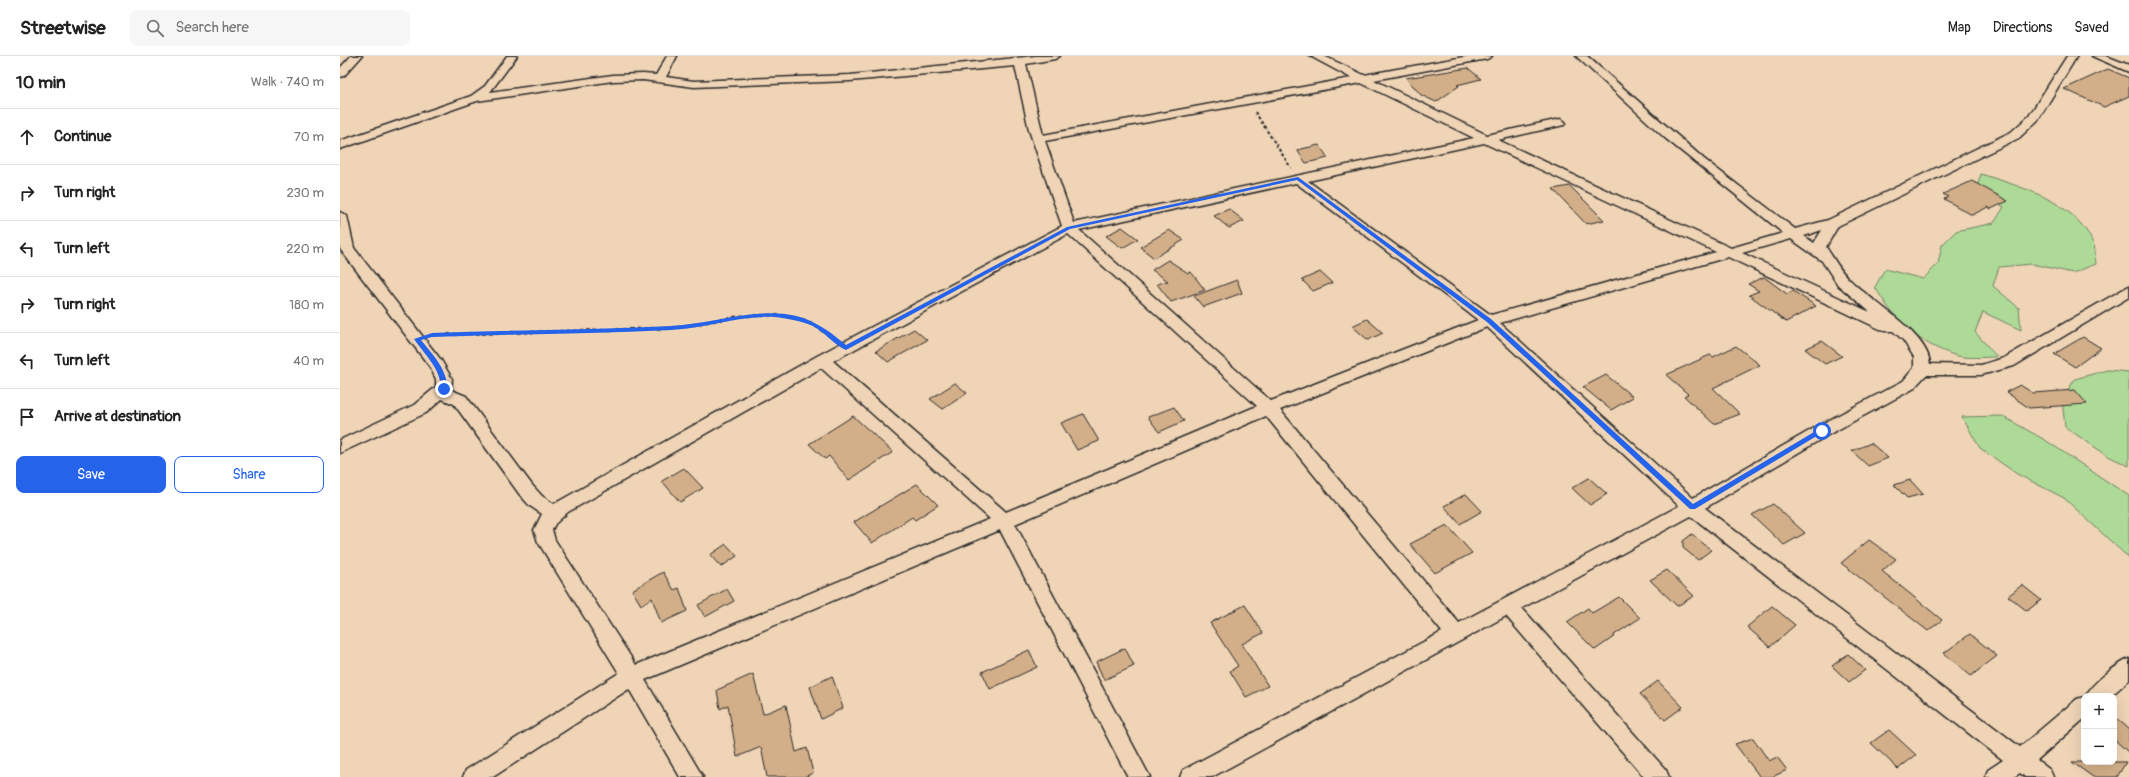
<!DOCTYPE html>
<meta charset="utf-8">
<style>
:root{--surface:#fff;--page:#f6f6f6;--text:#222;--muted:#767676;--line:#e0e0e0;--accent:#2563eb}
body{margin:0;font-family:Pangolin,sans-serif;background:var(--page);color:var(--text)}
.controls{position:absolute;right:12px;bottom:12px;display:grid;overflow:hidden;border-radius:8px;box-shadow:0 4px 16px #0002}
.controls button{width:36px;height:36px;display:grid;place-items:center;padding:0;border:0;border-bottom:1px solid var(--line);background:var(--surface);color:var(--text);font:20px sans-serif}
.stop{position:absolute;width:12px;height:12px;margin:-9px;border:3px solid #2563eb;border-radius:50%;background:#fff}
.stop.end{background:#2563eb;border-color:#fff;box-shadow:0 1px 4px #0008}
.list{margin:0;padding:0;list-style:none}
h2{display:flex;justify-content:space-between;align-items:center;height:52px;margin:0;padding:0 16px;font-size:17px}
h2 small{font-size:13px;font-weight:400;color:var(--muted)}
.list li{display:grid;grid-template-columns:26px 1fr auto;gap:12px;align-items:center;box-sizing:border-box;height:56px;padding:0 16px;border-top:1px solid var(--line)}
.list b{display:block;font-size:15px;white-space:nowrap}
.list em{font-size:13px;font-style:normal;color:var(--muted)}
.actions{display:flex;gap:8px;padding:12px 16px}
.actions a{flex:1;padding:9px 0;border:1px solid var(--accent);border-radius:8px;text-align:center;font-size:14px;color:var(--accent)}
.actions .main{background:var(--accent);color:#fff}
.icon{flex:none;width:22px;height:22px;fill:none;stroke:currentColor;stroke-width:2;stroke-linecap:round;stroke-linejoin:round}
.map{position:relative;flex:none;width:1789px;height:721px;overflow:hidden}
header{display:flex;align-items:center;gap:24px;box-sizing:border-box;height:56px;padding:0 20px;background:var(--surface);border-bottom:1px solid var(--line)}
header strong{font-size:19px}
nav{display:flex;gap:22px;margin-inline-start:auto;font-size:14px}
.search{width:280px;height:36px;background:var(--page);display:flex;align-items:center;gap:10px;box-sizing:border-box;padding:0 14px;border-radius:8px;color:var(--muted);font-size:15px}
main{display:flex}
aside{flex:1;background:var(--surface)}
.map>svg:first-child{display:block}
.green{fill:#aeda98;stroke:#6c8262}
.building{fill:#d2af89;stroke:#2b2b2b}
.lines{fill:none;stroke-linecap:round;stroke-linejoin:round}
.minor-casing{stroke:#2b2b2b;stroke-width:3}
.path-far1{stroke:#2b2b2b;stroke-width:2;stroke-dasharray:3 2.5;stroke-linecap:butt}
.path{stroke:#2b2b2b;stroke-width:2.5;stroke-dasharray:4 3;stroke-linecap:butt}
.minor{fill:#efd4b6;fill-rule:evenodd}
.route{fill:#2563eb}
</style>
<header>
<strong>Streetwise</strong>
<div class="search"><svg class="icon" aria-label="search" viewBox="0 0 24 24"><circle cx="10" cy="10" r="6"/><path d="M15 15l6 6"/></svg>Search here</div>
<nav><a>Map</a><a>Directions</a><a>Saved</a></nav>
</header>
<main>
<aside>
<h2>10 min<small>Walk · 740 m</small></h2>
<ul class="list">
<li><svg class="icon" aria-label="ahead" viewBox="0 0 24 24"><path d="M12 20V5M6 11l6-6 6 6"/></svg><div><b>Continue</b></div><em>70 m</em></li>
<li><svg class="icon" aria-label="right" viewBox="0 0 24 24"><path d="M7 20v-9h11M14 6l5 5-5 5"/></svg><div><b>Turn right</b></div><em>230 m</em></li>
<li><svg class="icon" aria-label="left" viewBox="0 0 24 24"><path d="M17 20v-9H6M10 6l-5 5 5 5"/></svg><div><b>Turn left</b></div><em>220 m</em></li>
<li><svg class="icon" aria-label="right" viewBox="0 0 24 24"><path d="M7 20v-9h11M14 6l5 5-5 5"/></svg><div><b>Turn right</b></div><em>180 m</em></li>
<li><svg class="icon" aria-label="left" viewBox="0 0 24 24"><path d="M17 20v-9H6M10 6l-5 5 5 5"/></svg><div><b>Turn left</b></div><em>40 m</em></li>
<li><svg class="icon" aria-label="arrive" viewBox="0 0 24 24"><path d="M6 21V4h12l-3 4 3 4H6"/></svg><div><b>Arrive at destination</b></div></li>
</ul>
<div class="actions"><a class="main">Save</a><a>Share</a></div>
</aside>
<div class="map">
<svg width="1789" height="721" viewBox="0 0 1789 721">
<rect width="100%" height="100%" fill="#efd4b6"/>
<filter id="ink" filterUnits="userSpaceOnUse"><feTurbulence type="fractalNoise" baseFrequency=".025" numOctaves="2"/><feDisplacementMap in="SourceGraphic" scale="8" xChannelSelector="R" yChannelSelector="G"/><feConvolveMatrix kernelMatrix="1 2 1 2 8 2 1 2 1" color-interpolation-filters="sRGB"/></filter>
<g filter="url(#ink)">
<path class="green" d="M1641 118C1681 131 1735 145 1753 187 1756 193 1755 202 1756 208L1733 217 1692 208 1659 211 1653 230 1679 252 1681 274 1643 256 1635 276 1657 301C1644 301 1626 303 1614 299 1576 286 1555 265 1535 231L1545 213 1583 223 1598 208 1602 189 1616 175 1654 167 1664 151 1636 134Z
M1767 314 1789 316V410L1768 400 1725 371 1722 343 1735 323Z
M1662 360 1705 384 1789 440V502L1724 442 1677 418 1640 392 1622 361Z"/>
<path class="building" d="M1128 12 1141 23 1117 29 1119 30 1096 46 1081 39 1066 22Z
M1768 13 1789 22V40L1764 51 1724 33Z
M979 89 988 102 966 107 957 94Z
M1632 125 1668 145 1651 153 1648 151 1632 159 1604 143 1608 141 1603 138Z
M1230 130 1264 164 1246 168 1213 133Z
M889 153 904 165 889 172 874 160Z
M782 171 798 183 782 192 766 180Z
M829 174 844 184 814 202 800 191Z
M828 204 848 217 851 216 865 234 831 246 817 228 828 225 812 214Z
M980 216 992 227 973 235 962 224Z
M1424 221 1447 238 1453 235 1476 250 1446 266 1409 239 1419 235 1408 228Z
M897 224 902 237 863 251 854 240Z
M1027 263 1043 277 1028 284 1012 270Z
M574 273 587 284 548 306 536 295Z
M1743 281 1761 292 1735 311 1714 298Z
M1482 285 1502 300 1485 308 1465 293Z
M1396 290 1420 309 1373 332 1400 358 1374 368 1344 340 1348 338 1326 319 1370 299 1373 301Z
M1266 319 1293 341 1271 354 1243 331Z
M615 327 627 337 603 353 590 343Z
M1680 329 1693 337 1735 334 1747 348 1689 352 1666 336Z
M834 351 844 365 819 376 808 361Z
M743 358 759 385 737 394 721 367Z
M513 360 553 396 509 424 489 400 485 403 469 388Z
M1531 387 1548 402 1528 410 1512 395Z
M344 412 363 432 340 446 322 425Z
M1249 422 1267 438 1250 449 1232 432Z
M1570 424 1583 438 1567 442 1554 429Z
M577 428 598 449 575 464 572 461 532 487 514 466Z
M1126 438 1142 455 1120 468 1104 450Z
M1433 448 1465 477 1444 489 1412 459Z
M1107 469 1132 497 1095 517 1070 488Z
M1352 478 1371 494 1358 504 1343 492V485Z
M1529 484 1556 503 1542 515 1602 564 1588 575 1501 507Z
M386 488 397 500 381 511 370 499Z
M1327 514 1354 540 1337 550 1310 524Z
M323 516 334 534 339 532 347 555 321 567 312 542 301 549 292 534Z
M1682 529 1701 544 1687 555 1668 540Z
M387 533 394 545 365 561 358 549Z
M1279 541 1300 562 1274 579 1275 580 1255 594 1227 566 1248 552 1252 557Z
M905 549 923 577 902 588 928 630 906 641 890 615 898 610 870 567Z
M1432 550 1455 569 1430 591 1407 571Z
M1630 578 1657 600 1631 620 1604 597Z
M785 592 794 610 764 624 756 606Z
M689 594 697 611 650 633 642 616Z
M1508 598 1525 614 1509 626 1492 610Z
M413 618 423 658 446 649 456 696 467 692 473 717 464 721H427L421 691 397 701 388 649 380 653 377 634Z
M492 620 503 652 481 663 470 631Z
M1318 625 1343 651 1325 664 1300 638Z
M1774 660 1789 673V697L1774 683Z
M1549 674 1576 699 1558 713 1531 687Z
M1413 682 1429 705 1437 701 1447 714 1432 721H1420L1395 688Z
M1732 706H1786L1777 721H1753Z"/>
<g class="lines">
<g class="minor-casing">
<path id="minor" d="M11 0H22L4 20 0 21V12Z
M167 0H177L150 36 273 19 303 18 316 19 327 0H337L326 21 354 25 510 19 696 0H720L715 3 686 8 703 79 1011 22 970 0H984L1024 19 1129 0H1152L1147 3 1034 24 1147 79 1220 63 1224 65 1226 67 1224 69 1158 84 1391 192 1443 177 1325 82 1236 0H1247L1364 103 1455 173 1488 164 1671 76 1689 60 1727 0H1737L1698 64 1679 82 1498 170 1486 191C1493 201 1500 215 1509 223 1529 244 1589 278 1590 308L1641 309 1664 302 1789 230V241L1674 310 1641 319H1586L1573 333 1488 379 1365 452 1680 691 1737 643 1744 641V663L1697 704 1710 714 1713 721H1685L1680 717 1674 721H1645L1648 714 1663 704 1351 460 1182 552 1326 714 1329 721H1304L1166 560 872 721H840L843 714 1102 576 926 360 675 468 810 721H788L660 474 305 624 363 721H340L289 633 153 721H123L126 714 279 617 198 486 194 474 202 458 190 450 180 439 114 348 102 343 86 357 0 397V384L74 349 96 331V323L90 311 0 193V156L7 160 14 192 101 304 112 323 111 334 126 340 192 429 202 440 214 448 477 300 722 170 689 74 675 10 510 25 354 31 303 24 273 25 137 45 0 93V85L131 40 145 30ZM1021 27 1134 82 734 167 705 85ZM1144 87 1376 196 1151 259 968 125ZM956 127 1138 264 931 345 739 174ZM1482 174 1474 187 1464 180ZM728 178 917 350 666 456 493 305ZM1451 183 1482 205 1498 229 1530 256 1402 197ZM1388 201 1544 275H1553L1563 284 1574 301V312L1563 325 1476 371 1353 442 1160 267ZM1147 271 1339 450 1119 567 940 354ZM481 312 650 463 296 609 215 484 212 474 215 468 228 456Z
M1752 0H1766L1789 9V16Z
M1789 603V624L1771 640H1746C1751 628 1777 608 1789 603Z"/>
</g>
<path class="path-far1" d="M915 56 951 112"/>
<path class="path" d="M93 279 333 272 401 260 432 259 447 260 471 267 493 282"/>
<use href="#minor" class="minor"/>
</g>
</g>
<path class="route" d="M958 121 1151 263 1353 448 1479 373 1485 375 1355 453H1350L1147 266 957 124 730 173 506 294C496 290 488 280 479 274 470 267 458 265 448 263 409 255 370 272 331 274 251 278 171 278 92 281L81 284C93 299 108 314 107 333L104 335 101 333C101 313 85 299 74 283L92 277C171 274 251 274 331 270 369 268 406 254 445 258 470 261 487 273 506 289L727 171Z"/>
</svg>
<div class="controls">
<button>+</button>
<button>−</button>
</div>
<div class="stop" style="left:1482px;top:375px"></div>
<div class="stop end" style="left:104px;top:333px"></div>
</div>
</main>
